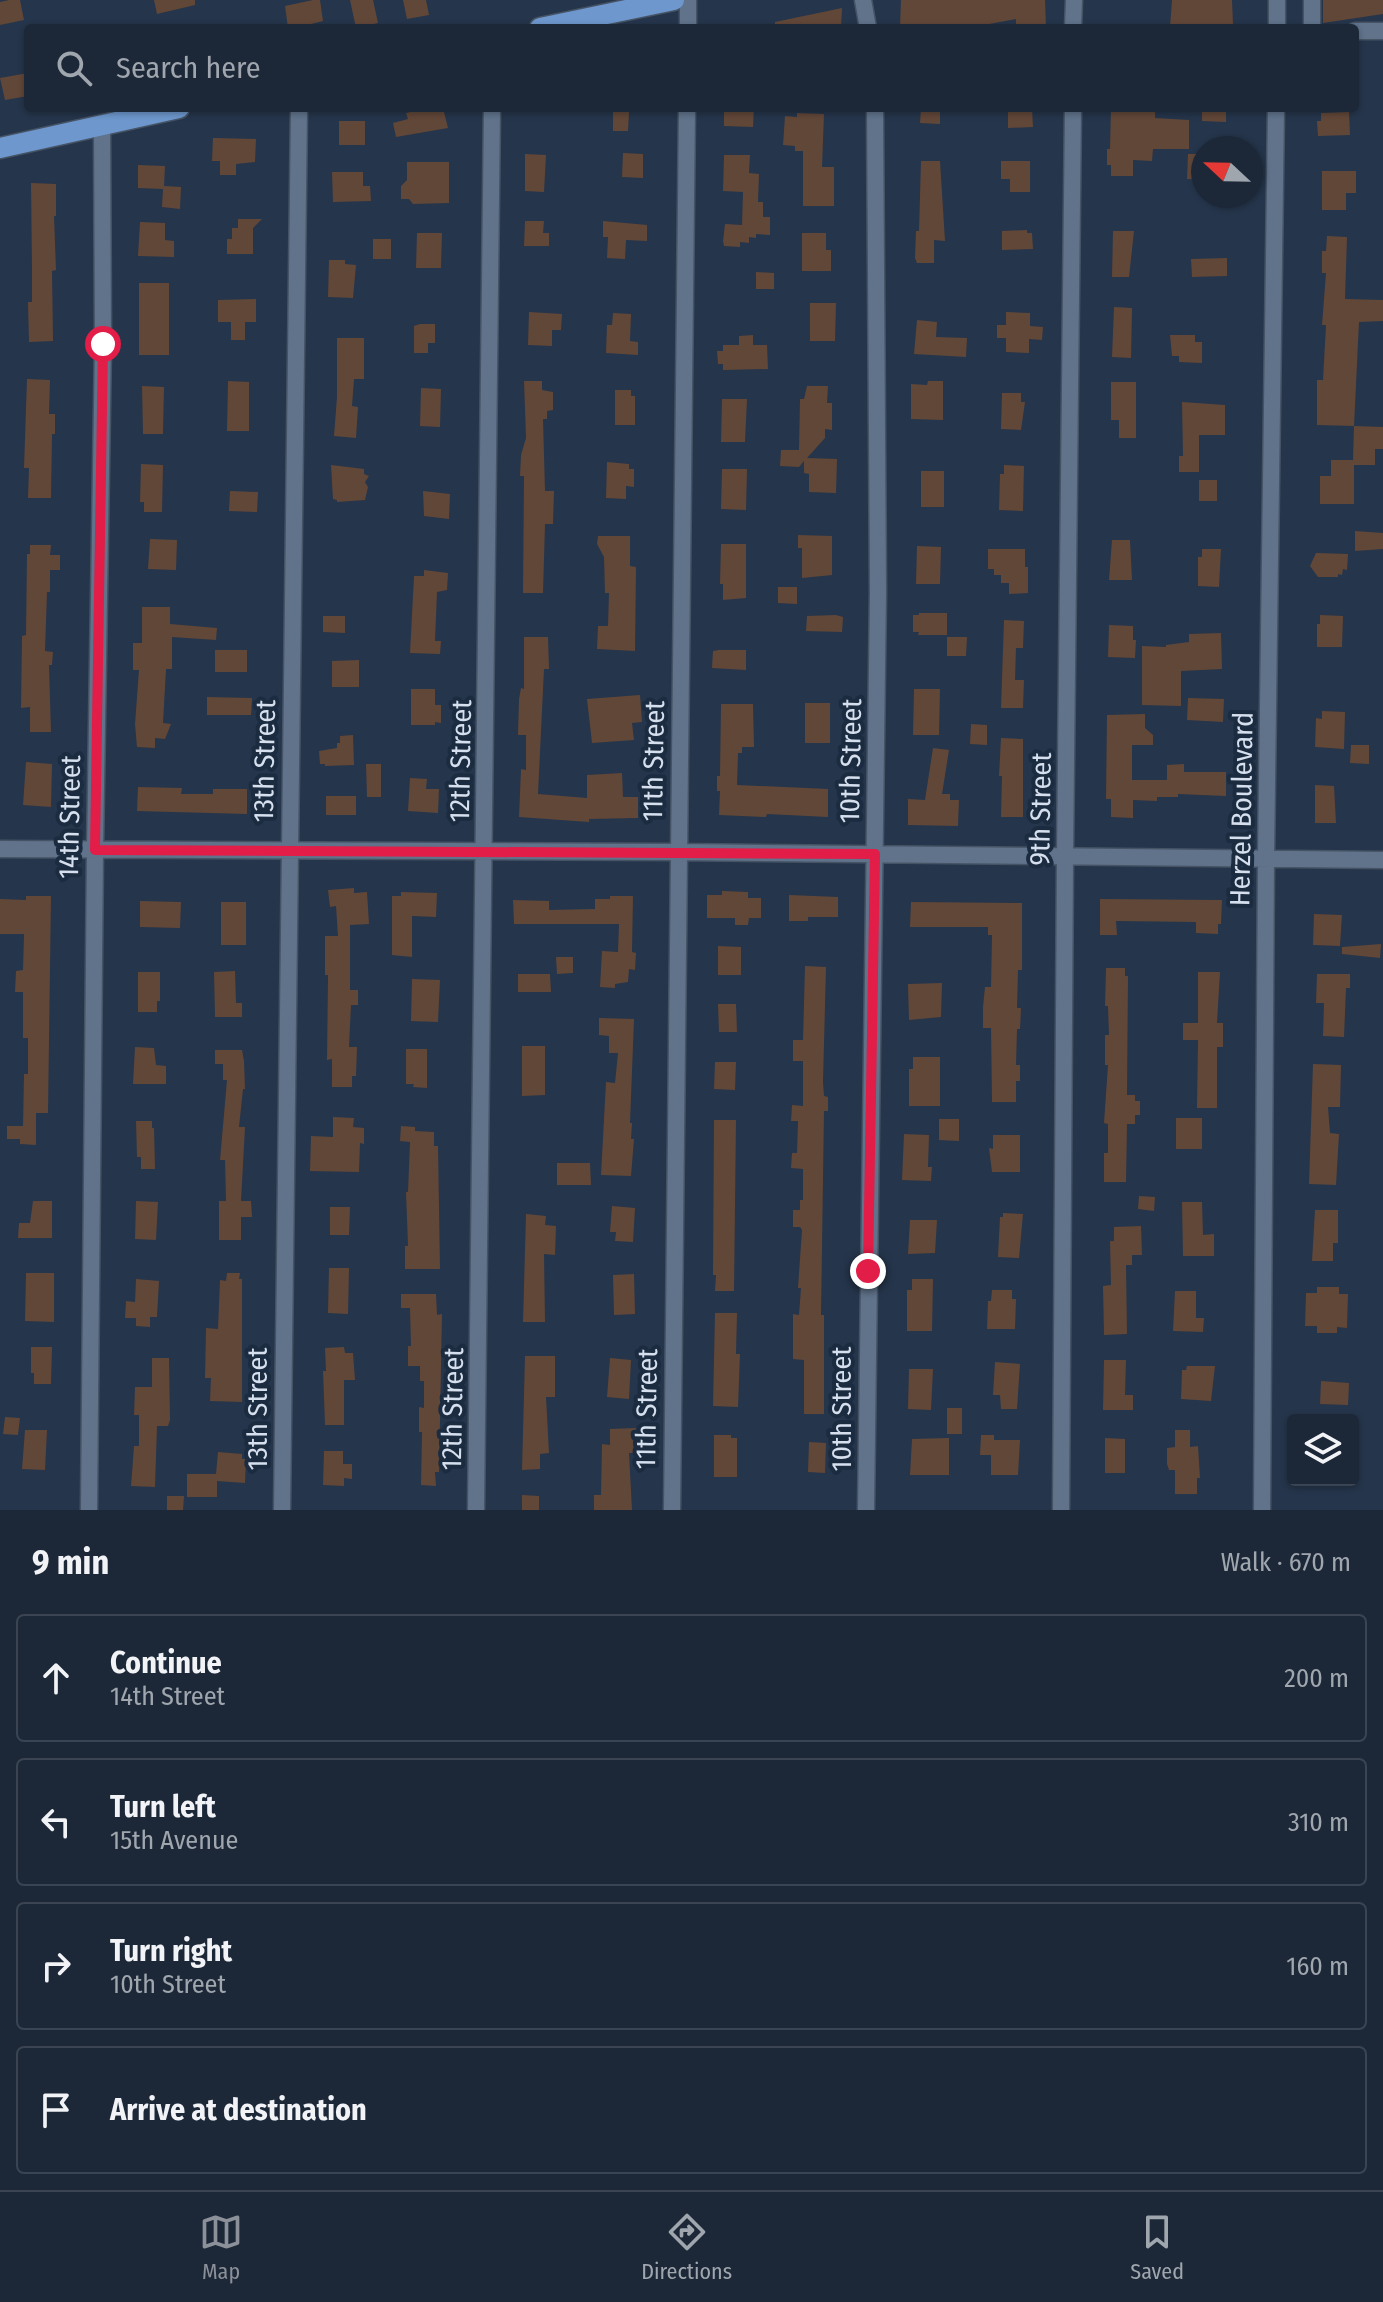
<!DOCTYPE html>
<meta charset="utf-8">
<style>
:root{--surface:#1c2838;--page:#293443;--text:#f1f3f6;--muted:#a0a6ae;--line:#3a4453;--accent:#8c9099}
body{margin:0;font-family:"Fira Sans Condensed",sans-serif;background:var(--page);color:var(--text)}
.controls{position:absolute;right:24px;bottom:24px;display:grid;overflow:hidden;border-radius:8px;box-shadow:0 2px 6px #0004}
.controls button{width:72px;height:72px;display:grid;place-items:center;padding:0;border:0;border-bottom:2px solid var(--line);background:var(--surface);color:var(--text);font:40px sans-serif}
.compass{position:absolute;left:1191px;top:136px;width:72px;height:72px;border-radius:50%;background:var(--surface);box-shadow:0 2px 6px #0004;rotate:292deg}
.stop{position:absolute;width:24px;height:24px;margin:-18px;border:6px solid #e11d48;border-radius:50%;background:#fff}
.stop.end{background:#e11d48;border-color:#fff;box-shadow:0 2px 8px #0008}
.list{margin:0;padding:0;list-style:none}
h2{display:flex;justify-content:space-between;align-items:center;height:104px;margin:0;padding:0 32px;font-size:34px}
h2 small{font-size:26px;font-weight:400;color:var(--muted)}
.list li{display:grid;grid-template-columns:52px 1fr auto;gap:24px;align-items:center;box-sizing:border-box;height:128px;margin:0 16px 16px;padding:0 16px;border:2px solid var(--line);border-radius:8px}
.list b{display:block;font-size:30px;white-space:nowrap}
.list p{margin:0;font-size:26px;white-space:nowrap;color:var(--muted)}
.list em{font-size:26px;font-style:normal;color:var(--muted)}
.icon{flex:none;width:44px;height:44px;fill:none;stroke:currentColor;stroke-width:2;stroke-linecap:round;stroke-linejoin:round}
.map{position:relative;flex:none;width:1383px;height:1510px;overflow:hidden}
.search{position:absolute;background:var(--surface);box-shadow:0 2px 6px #0004;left:24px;right:24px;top:24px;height:88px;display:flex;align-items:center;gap:20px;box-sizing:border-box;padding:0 28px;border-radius:8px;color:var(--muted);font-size:30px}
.sheet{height:680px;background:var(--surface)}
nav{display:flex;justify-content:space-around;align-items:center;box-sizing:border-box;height:112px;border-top:2px solid var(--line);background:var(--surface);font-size:22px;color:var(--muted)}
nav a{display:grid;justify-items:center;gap:4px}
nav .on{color:var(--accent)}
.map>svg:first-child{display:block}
.building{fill:#614738}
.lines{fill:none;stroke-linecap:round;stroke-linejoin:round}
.minor-casing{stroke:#455365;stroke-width:19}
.major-casing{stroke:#455365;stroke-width:23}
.minor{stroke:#60738b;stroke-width:16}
.major{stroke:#6d97cd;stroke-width:20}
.route{stroke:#e11d48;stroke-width:10}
.labels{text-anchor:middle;stroke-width:8;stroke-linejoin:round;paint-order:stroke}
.street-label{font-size:28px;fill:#d5dfed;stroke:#1b2b40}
</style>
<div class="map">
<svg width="1383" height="1510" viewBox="0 0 1383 1510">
<rect width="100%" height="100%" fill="#25354b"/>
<path class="building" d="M9 0H20L24 20 0 25V2Z
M154 0H195V5L157 14Z
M313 0H320L323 21 307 25V28H288L285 6Z
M350 0H373L378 23 356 28Z
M403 0H426L429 15 407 19Z
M901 0H1045L1046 28H1016V19L968 28H900Z
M1172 0H1232L1233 24H1190V28H1170Z
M1323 0H1383V14L1323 23Z
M842 8 841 28H775V22Z
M28 73V96L5 100 0 78Z
M429 108H443L448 128 396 137 393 123 408 119 406 113Z
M724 108H754L753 127 724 126Z
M921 108H940V124L920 123Z
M1008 108H1032L1033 127 1008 128Z
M1111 108H1155V118L1189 120V149H1153L1152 161 1133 160V176H1111V165H1107V149H1110Z
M1202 108H1226V122L1202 121Z
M613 112H629L628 131H613Z
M1349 112 1350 135 1318 136 1317 121H1321V113Z
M797 113 824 114 822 167H834V206H803V151H795V146L783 145 785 116 797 117Z
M339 121H365V145H339Z
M213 138 256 139 255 162 236 164V175H220V161H212Z
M623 153 643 154V178L622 177Z
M525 154 546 155 544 192 525 191Z
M1188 154H1203V180L1187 179Z
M724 155H750L749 173 759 174 758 202H763V217H770V235L756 234V238L749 237V243L740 242V247L724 246 723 241 725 224 742 225 743 192 723 191Z
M921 161H940L945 241 934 240V263H917L915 258 916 231H919Z
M1001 161H1030V192H1010V179H1001Z
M407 162H449V203L413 204 409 199H401V186L407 180Z
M138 165 165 166 164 186 181 187 180 209 162 207 163 189 138 188Z
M1322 171H1356V193H1346V210H1322Z
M332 172H363V186H370L371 201 333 202Z
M31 183 56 184V216H54L56 270 52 271 53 341 29 342 28 302H32V271Z
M238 219H262L253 228V254H227V239H232V228H238Z
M525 221H544L543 233H549V246H524Z
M603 221 647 225V241L626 240 625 259 607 258 608 237H603Z
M140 222 165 223V240L174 241V257L138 256Z
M1027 230V233H1032L1033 249 1002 250V231Z
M1113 231H1134L1129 277H1112Z
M417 233H442L441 268H416Z
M802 233H826V250H831V271H802Z
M1327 236 1347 237 1345 299 1383 300V321L1359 322 1354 426 1317 425V380H1323L1326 325H1322L1326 273H1322V251H1326Z
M373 239H391V259H373Z
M1227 258V276L1192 277 1191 259Z
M329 260H345V264L356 265 353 298 328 297Z
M756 272 774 273V289H756Z
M139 283H169V355H139Z
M256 299V322H245V340H231V322H218V300Z
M810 303H836L835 341H810Z
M1114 307 1132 308 1131 358 1112 357Z
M529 312 562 314 561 330H552V346L528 345Z
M1006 312 1030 313V326L1043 327 1042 340 1029 339V353L1006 352V338H997V325H1006Z
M613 313 631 314 630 341 638 342V355L606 353 607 325H612Z
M917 320 937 322 936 337 967 338 966 357 914 354Z
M420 324H435V343H428V353H414V326Z
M753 335V345H767L768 369 723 370V364H718L717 351H723V345H739V336Z
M1170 335H1195V342H1202V363L1179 362V356H1172Z
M337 338H364V379H354L352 406 358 407 356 438 334 436 337 397Z
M27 379 50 380 49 414H55V434H52L51 498H28L29 468H24Z
M228 381 249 382V431H227Z
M524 381H542V390L553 392V410L547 411V419H543L545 491H554L553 524H545L543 593H523L524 476H520L521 455 526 438Z
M928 381H943V420L911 419V384L927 385Z
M1111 382H1136V438H1119V420H1111Z
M142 386 164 387 163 434H143Z
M807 386H828L827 403H832V430L825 429V438L807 458 837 459 836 493 809 492V474L804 473V461L799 467 780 466 781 450H799L800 399H804Z
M421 388 441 389 440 427 420 426Z
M615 390H631V396H635V425H615Z
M1002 393H1021V402H1025L1021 430 1001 429Z
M722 399H747L745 442H721Z
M1182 402 1225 405V435H1199V472H1179V456H1183Z
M1354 426 1383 427V449H1375V465H1354V504H1320V476H1331V460H1353Z
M607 462 629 464V469H634V487L626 486V499L606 498Z
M141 464 163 465 162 512H144V502H140Z
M331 465 364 469V474L369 476 365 482 368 487 365 500 337 502V500L333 499Z
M1004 465 1024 466 1023 511 999 510 1000 474H1004Z
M722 469H747L746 510 721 509Z
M921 471H944V507H921Z
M1199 480H1217V501H1199Z
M230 491 258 492 257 512 229 511Z
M423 491 450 494 449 519 424 516Z
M1355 531 1383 533V549L1355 551Z
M798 535 832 536V575L802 578V548H798Z
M598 536H630V566L636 567 635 651 597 649 598 626H608L609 593H605L604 557 597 544Z
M150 539 177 540 176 570 148 569Z
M1112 540H1130L1132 580H1109Z
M721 544H746V598L723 600V584H720Z
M30 545H51L50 555H60V570H50V592H47L45 651 53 652 52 665H49L51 732H30V707L21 708 22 636 26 635 27 554H30Z
M917 546 941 547 940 584H916Z
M988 549H1025V567H1028V593L1009 594V583H1001V575H994V569H988Z
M1202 549H1221L1219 587 1198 586V557H1202Z
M1316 553 1348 554 1347 570 1343 569 1342 575 1338 574V577H1318L1310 566Z
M424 570 448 573 447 590 437 592 435 641H441L440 654 410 653 414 576H424Z
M778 587H797V604L778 603Z
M142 607H170V624L217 628 216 640 172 637V669H166L163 723 171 724 165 739 155 738V748L137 747 135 724 139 670H133V643H142Z
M919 613H947V635H918L919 632H913V615H919Z
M836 615 843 617 842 632 806 631 807 616Z
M1320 615 1343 616 1342 647H1317V624H1320Z
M323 616H345V633L323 632Z
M1004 620 1024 621 1023 648H1016L1015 680H1024L1023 708H1001Z
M1109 625 1133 626V640H1136L1135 658 1108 657Z
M1221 633 1222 669 1181 671V706L1142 705V646L1166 647V645L1189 642V634Z
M524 637H548L549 669H544L538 794 587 798V775L622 773 623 797H638V818L589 819V822L519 817 521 769 526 770V735H518L519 699 521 688 524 689Z
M947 637H967L966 656H947Z
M215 650H247V672H215Z
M719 650H746V670L712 668 713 651Z
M359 660V687H332V661Z
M411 689H435V705H441V723L435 722V725H411Z
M914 689H940L939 735H913Z
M640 695 642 722 632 723 634 740 592 743 587 699Z
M207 697 252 698 251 715H207Z
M1188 698 1224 699 1223 722 1187 720Z
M805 703H830V743H805Z
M721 704H753L754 747H742V753H738L737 785 828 789V817L767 814 766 817 719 815 720 791H717V776H720Z
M1322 711 1345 712 1344 749 1315 747 1316 718 1322 719Z
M1145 714V728L1153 735V745H1132V780H1167V765L1184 764V772H1226V796L1178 794V797H1157V801L1133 800V818L1111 817V799H1106L1107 715Z
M971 724 987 725V745L970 744Z
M353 735 354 765 325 766V764H320L319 751 337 748V743H340V736Z
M1001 738 1023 739V817H1001L1002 776H999Z
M1351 745H1369V764L1350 763Z
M933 748 949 750 942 794H950V800H959L958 826 908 825V799L925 800Z
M26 762 52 764 51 807 23 805Z
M366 764H381V797H367Z
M410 778 427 779 426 789H439L438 813 408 811Z
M1315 785 1334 786 1336 823H1315Z
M138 787 182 788 181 794H213V789H247V814L137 811Z
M326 796H356V815H326Z
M354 888V893L367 892 369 924 350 925V990H358V1005H351L349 1047H357L356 1076H352V1087H332V1059L327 1060 328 975H325V936H338L336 906 330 907 328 890Z
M722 891 748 892V898H761V918H749L748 925H735V918H707V895H722Z
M401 892 437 893 436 917 412 916V957L392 955V896H401Z
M789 895 838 897V917H808V921H789Z
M26 896H51L48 1113H36V1145L20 1144V1139H7V1126H23L24 1074H28V1038H23V992H15L16 971 23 970 24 934H0V899L26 900Z
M610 896H633L632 952 636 953 635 970 629 969 628 982 615 984V988L600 987 602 951 618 952 619 924H514L513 900 549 901V910L595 909V899H610Z
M1100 899 1222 900 1221 924H1218V934L1196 933V922L1116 921 1117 935H1100Z
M140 901 181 902 180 928 140 927Z
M221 902H246V945H221Z
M911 902 1022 903V970H1018L1017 1008H1021L1020 1029H1017L1016 1065H1020V1081H1016V1102H992L991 1028H983V1007L985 987H991L992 935H988V927H910Z
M1314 914 1342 915 1340 946 1313 945Z
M1381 944 1380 958 1342 954V947Z
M718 946 741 947V975H718Z
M556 957H573V973L557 974Z
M805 966 826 967 823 1082 824 1096 828 1097V1111H824L821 1315H824V1414H804V1360L793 1359V1314L799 1315 801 1288H798L802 1230 800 1227H793V1210H800V1200H803V1169L791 1168 792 1153H797L798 1121H791L792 1105 803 1106V1061H793V1040H803Z
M1106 968H1125V976H1128L1127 1095H1135V1101H1140V1115H1135V1124H1127L1126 1182H1104V1153H1108V1124L1104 1123 1108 1065H1105V1035H1109L1108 1006H1105Z
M235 971 236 1003H242V1017H215L214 972Z
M138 972H160V1001H157V1012H138Z
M1198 972H1220L1217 1023H1223V1047H1217V1108H1197L1198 1040H1183V1023H1198Z
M518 974H550L551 992H518Z
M1317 974H1350V988H1346L1344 1037 1323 1036 1324 1003H1316Z
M412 979 440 980 438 1022 411 1021Z
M942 983 941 1017 909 1020 908 984Z
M718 1004H736L737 1032H719Z
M599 1018 634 1019 630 1123H632L631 1139H634L631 1176 601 1175 606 1082 615 1083 618 1053H609V1036L599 1035Z
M522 1046H545V1095L522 1096Z
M135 1047 154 1048 156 1065 166 1066V1084H133Z
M406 1049H427V1088L413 1087 414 1084H406Z
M215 1050H242L244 1061 245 1089H243L239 1127H245L241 1201H251L252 1217H241V1240H219V1201H226L225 1160H220L227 1080H223V1064H215Z
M913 1057H940V1106H909V1069H913Z
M715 1062H736L735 1090 714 1089Z
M1313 1064 1341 1065 1340 1107H1328L1330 1133 1339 1134 1336 1185 1309 1184Z
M333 1117 354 1118 353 1127 364 1128V1144L360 1143 359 1172 310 1171 311 1136 333 1137Z
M1176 1118H1202V1149H1176Z
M939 1119H959V1141L939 1140Z
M714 1120H736L734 1291H715L716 1275H713Z
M136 1121H152V1128H154L155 1169H141V1157H137Z
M401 1126 415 1127V1131L434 1132V1146H438L440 1269H405V1246H408L406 1192H408L410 1142 400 1141Z
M904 1134 929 1135 928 1167H932L931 1181 902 1180Z
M993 1135H1020V1172H992L989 1148 993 1149Z
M557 1163H590L591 1185H557Z
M1139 1196 1155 1197 1154 1211 1138 1209Z
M33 1201H52V1238H18L19 1223H30Z
M136 1201 158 1202 156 1240 135 1239Z
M1182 1202H1202L1203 1235 1214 1234V1256H1183Z
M612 1206 635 1208 633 1242 615 1241 616 1232H610Z
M330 1207H350L349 1235H330Z
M1315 1210H1338V1243H1333V1261H1312Z
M1003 1213 1023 1214 1019 1258 998 1257 1000 1217H1003Z
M526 1214 546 1216 545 1225 556 1226 555 1255 544 1254 545 1322H523Z
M910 1220H937L935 1253 908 1254Z
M1141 1226 1142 1255H1132V1265H1126L1127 1334 1104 1335 1103 1286 1111 1285 1110 1241H1114V1227Z
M329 1268H349L348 1314 328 1313Z
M26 1273H54V1322L25 1321Z
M227 1273H240L239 1279H242V1402L210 1401 211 1378H205L206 1328 218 1329 220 1280 226 1281Z
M634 1274 635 1314 614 1315 613 1275Z
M136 1279 159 1281 157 1317H150V1327L136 1326V1318H125L126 1301 135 1302Z
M912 1279H933L932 1331H907V1290H912Z
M1317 1287H1339V1294H1348L1347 1328 1337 1327V1333H1317V1326H1305L1306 1293H1317Z
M992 1290H1012V1299H1016L1015 1329H987L988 1301H991Z
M1175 1291H1196V1318H1204L1203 1332 1173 1331Z
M401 1294H436L437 1315 442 1314 439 1472H435L436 1486 421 1485 422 1432H419V1407L424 1408V1381H420V1366H408V1346H411L410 1308H401Z
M715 1313H737L736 1354H740L738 1407 713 1406Z
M31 1347H52L51 1384H34V1373H31Z
M344 1347 345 1353H353L355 1380H344V1425H325L323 1371H326L325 1348Z
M525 1356H555V1397H546L549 1453 540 1454V1469L522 1470Z
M152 1358H169L170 1420 168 1426H157L155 1487 131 1486 134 1446H139V1415H134L135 1387H152Z
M610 1358 631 1360 629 1399 607 1397Z
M1104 1360H1126L1125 1395H1133V1410H1103Z
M995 1362 1020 1364 1017 1409H1001L1000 1395H993Z
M1187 1366H1215L1211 1401 1181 1399 1182 1370H1186Z
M909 1369H933L931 1410 908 1409Z
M1321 1381 1349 1383 1348 1405 1320 1404Z
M947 1408H962V1434H947Z
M5 1417 20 1418 18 1435 3 1434Z
M636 1428 635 1453H629L632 1510H594V1495H601L602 1444 610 1445V1429Z
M25 1430H47L45 1470 22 1469Z
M1175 1430H1190V1447L1198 1446 1200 1478H1197V1494H1175V1470H1169L1167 1464V1448L1175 1447Z
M714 1435H731V1438H737V1477H714Z
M981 1435H994V1440H1020L1018 1475H991V1455H980Z
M949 1438V1475H910L912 1439Z
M1105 1438 1125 1439V1473H1105Z
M809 1442 826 1443 825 1473 808 1472Z
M324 1451H343V1464H352V1479L344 1478V1486L323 1485Z
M218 1452 242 1454V1459H246L245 1483 217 1481V1497H187V1474H216Z
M522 1495 539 1496V1510H522Z
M167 1496H184L183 1510H167Z"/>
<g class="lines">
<g class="minor-casing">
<path id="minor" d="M863 0 868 28
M1277 0V28
M1312 0V28
M688 28V0
M1073 28 1074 0
M1355 31H1383
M0 849 677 852 1383 860
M89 1510 95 850 103 344 102 125
M282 1510 299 108
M476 1510 492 108
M672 1510 687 108
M866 1510 878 592 875 108
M1061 1510 1065 856 1073 108
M1262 1510 1266 858 1276 108"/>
</g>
<g class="major-casing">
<path id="major" d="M540 28 674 0
M0 148 179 108"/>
</g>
<use href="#minor" class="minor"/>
<use href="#major" class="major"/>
</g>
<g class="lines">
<path class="route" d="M103 344 95 850 875 854 868 1271"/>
</g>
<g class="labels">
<g class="street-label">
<text transform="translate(264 761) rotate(-89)" y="10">13th Street</text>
<text transform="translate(460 761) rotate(-89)" y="10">12th Street</text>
<text transform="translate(653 761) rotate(-89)" y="10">11th Street</text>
<text transform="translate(850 761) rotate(-89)" y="10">10th Street</text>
<text transform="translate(1040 809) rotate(-89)" y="10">9th Street</text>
<text transform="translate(1241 809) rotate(-89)" y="10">Herzel Boulevard</text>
<text transform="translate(69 817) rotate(-89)" y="10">14th Street</text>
<text transform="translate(257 1409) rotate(-90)" y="10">13th Street</text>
<text transform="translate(452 1409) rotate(-89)" y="10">12th Street</text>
<text transform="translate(646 1409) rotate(-89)" y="10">11th Street</text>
<text transform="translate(841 1409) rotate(-90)" y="10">10th Street</text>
</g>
</g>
</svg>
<div class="controls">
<button><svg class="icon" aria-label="layers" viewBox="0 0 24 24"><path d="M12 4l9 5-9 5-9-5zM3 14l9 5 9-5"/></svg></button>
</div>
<svg class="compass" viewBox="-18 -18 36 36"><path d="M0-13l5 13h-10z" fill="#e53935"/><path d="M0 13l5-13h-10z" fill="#a0a6ae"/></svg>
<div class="stop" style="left:103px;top:344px"></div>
<div class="stop end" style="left:868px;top:1271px"></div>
<div class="search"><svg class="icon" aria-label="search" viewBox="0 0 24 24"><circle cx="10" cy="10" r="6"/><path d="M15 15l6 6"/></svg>Search here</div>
</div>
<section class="sheet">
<h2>9 min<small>Walk · 670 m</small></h2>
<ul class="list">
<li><svg class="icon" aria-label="ahead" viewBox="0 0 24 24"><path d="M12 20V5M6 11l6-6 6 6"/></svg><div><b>Continue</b><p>14th Street</p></div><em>200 m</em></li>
<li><svg class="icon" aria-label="left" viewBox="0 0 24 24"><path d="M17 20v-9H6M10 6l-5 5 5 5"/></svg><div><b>Turn left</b><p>15th Avenue</p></div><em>310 m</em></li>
<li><svg class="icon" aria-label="right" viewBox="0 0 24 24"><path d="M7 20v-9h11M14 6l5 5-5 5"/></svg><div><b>Turn right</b><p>10th Street</p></div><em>160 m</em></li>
<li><svg class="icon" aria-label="arrive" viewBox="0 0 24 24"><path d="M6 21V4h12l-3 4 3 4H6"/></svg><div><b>Arrive at destination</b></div></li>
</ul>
</section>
<nav>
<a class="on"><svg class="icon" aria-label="map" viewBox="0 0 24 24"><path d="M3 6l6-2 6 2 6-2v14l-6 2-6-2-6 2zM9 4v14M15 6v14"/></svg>Map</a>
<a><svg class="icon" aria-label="directions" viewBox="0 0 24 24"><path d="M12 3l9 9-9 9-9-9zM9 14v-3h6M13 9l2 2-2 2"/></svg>Directions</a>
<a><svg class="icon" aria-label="saved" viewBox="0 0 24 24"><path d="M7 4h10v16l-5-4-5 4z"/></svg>Saved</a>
</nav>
